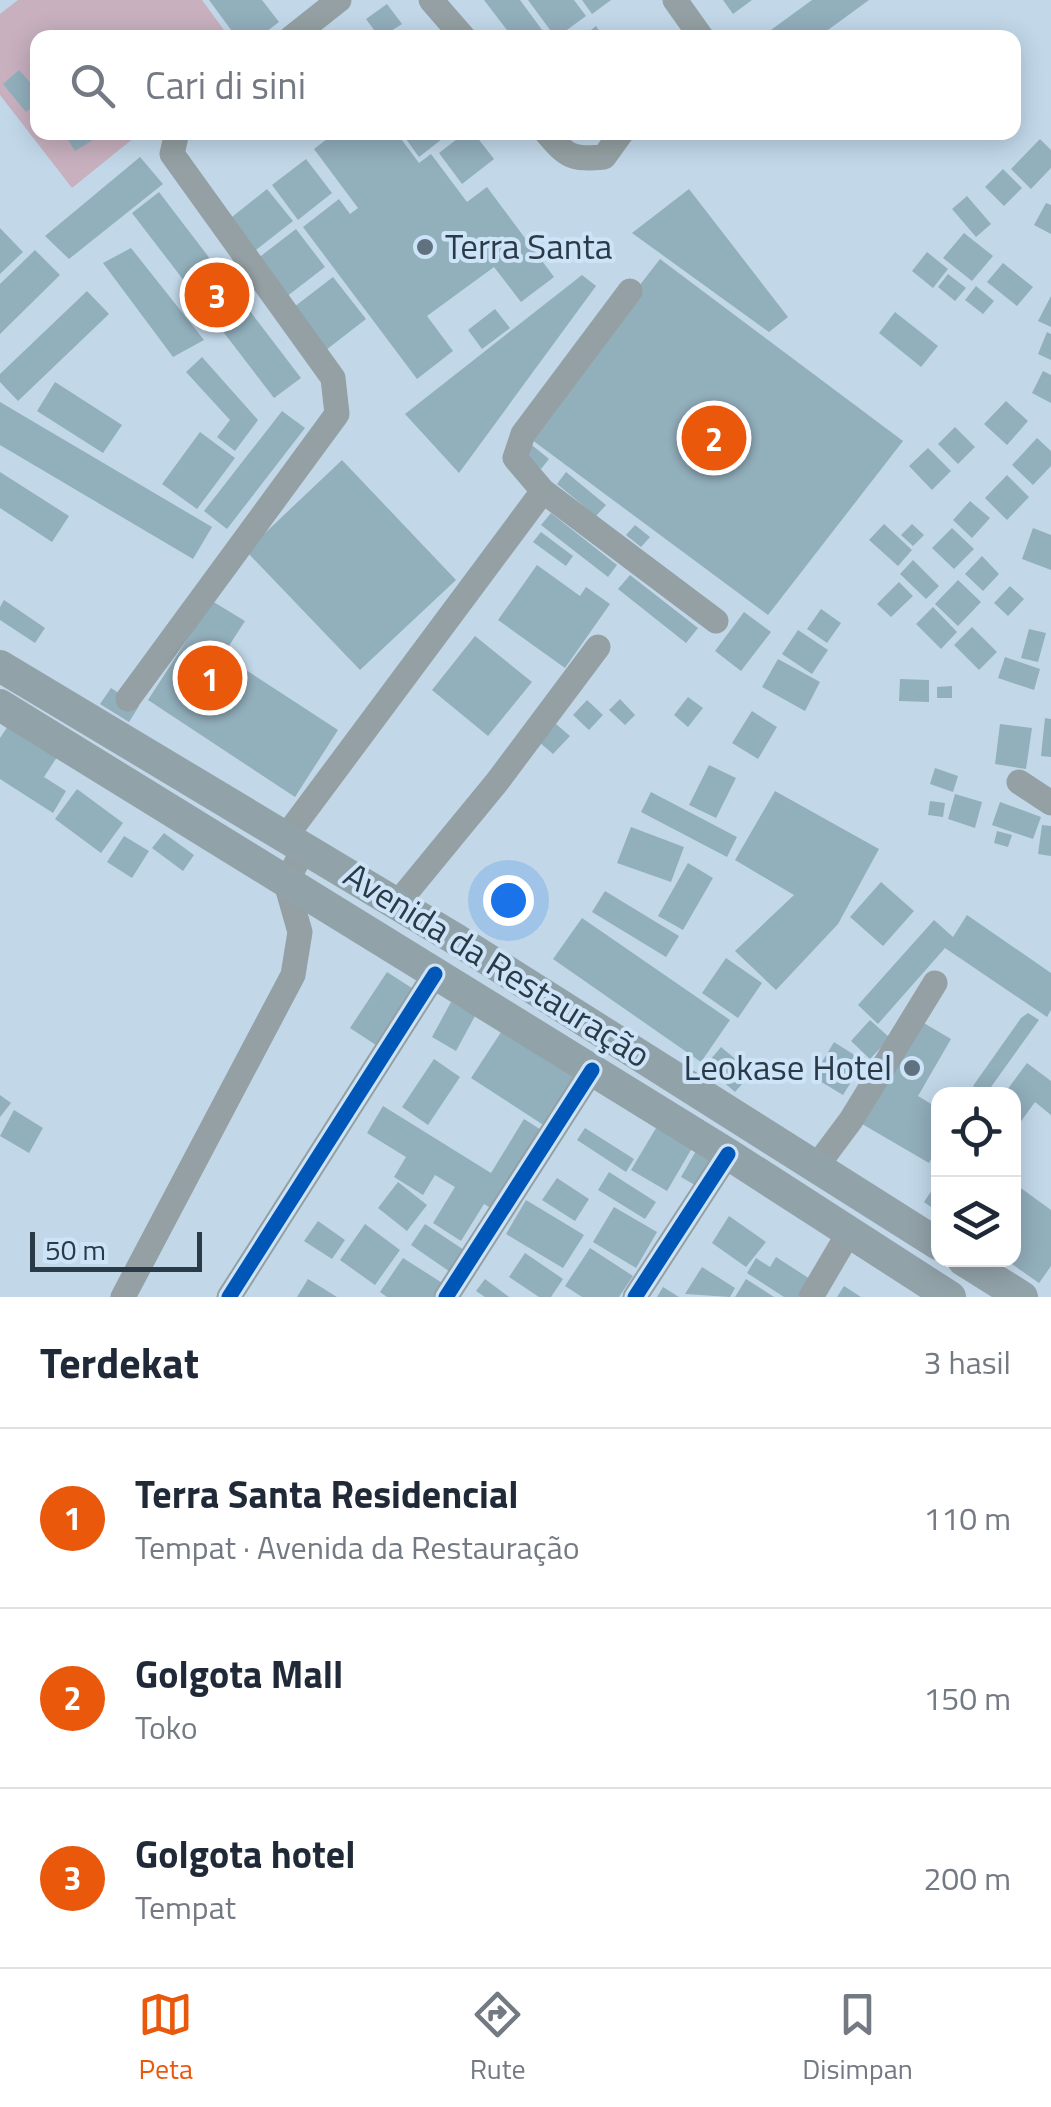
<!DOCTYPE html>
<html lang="id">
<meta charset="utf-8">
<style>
:root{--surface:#fff;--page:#f6f6f7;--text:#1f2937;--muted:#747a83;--line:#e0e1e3;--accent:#ea580c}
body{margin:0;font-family:"Titillium Web",sans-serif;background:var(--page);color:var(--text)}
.controls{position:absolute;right:30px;bottom:30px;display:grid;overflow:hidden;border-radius:20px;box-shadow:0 5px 25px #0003}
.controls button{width:90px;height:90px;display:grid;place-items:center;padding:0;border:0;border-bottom:2px solid var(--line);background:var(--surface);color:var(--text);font:50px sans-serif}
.scale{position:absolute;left:30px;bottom:25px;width:172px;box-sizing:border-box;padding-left:10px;border:5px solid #2b3a47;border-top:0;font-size:28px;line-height:35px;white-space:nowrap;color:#2b3a47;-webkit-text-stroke:8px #cde4f8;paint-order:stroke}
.you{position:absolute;left:508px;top:900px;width:35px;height:35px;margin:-25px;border:8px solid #fff;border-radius:50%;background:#1a73e8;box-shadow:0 0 0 15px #1a73e833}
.badge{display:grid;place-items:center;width:65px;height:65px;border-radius:50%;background:var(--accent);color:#fff;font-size:32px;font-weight:700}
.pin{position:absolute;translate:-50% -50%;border:5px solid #fff;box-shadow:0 2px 10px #0006}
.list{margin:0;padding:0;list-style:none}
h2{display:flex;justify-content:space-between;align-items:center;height:130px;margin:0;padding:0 40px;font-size:42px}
h2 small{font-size:32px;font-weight:400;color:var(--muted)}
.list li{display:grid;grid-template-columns:65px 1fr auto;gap:30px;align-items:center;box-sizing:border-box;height:180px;padding:0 40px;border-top:2px solid var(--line)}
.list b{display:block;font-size:38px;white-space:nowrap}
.list p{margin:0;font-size:32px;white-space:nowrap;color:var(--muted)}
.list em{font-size:32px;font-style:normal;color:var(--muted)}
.icon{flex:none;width:55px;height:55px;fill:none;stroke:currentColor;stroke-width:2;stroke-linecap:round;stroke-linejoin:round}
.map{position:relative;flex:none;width:1051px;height:1297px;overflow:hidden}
.search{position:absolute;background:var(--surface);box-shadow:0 5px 25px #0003;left:30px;right:30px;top:30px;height:110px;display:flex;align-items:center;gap:25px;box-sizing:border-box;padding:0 35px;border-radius:20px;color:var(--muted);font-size:38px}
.sheet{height:670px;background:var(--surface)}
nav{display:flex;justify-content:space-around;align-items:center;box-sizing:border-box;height:140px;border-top:2px solid var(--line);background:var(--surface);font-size:28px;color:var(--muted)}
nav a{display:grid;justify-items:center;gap:5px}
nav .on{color:var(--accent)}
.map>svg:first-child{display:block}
.green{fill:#c8b0bf}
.building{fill:#92afbc}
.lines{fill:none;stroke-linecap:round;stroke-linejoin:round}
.minor{stroke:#94a0a3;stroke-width:25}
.major{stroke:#92a2a9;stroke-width:32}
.cycleway-casing{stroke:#cde4f8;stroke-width:21}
.cycleway{stroke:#0057b8;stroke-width:15}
.poi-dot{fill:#607180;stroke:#cde4f8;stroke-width:4}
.labels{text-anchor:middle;stroke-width:8;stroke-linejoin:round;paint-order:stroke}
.poi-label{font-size:35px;fill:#2b3a47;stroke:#cde4f8;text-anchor:start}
.street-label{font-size:35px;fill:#2b3a47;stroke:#cde4f8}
</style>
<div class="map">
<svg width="1051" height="1297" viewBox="0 0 1051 1297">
<rect width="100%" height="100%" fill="#c2d8e9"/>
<path class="green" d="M18 0H202L229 37 38 38V132L140 133 72 188 0 95V14Z"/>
<path class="building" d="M209 0H262L279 22 258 38H237Z
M484 0H520L548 38H513Z
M528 0H574L586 16 556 38Z
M582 0H611L592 14Z
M723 0H752L733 14Z
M812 0H869L817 38H760Z
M387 4 402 24 380 38 366 19Z
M596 26 604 38H581Z
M19 70 38 91V103L26 112 3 84Z
M63 132H93L96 138 75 151Z
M336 132H396L419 163 431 154 467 202 487 187 554 277 521 302 494 267 427 316 453 351 417 379 303 227 339 199 350 214 358 208 314 149Z
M401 132H451L419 157Z
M466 132H473L494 159 462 184 439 153Z
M1040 139 1051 150V168L1031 189 1011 169Z
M140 157 163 184 69 259 45 236Z
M306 159 332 193 298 220 272 185Z
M1003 169 1022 188 1004 206 985 187Z
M267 189 293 221 252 253 227 221Z
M689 189 788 317 769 332 632 233Z
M159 192 301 378 274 398 132 213Z
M967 196 991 224 976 237 952 209Z
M1046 203 1051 205V234L1034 225Z
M0 228 23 252 0 274Z
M296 229 325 267 286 297 257 259Z
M964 233 993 256 972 281 943 258Z
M131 248 204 340 173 357 103 263Z
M35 250 60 275 0 334V284Z
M927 252 948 269 933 288 912 271Z
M660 259 903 441 768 615 524 434Z
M1003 263 1033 287 1017 306 987 282Z
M948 274 966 288 955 301 938 287Z
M582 275 596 286 459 473 405 414Z
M333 277 366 319 326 350 294 307Z
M976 286 994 301 983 314 965 300Z
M87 291 109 314 18 401 0 382V374Z
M1051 296V327L1038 321Z
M495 309 510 328 482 349 468 330Z
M895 312 938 346 921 367 879 333Z
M1047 332 1051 334V360L1038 354Z
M202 357 258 420 235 451 217 437 230 420 186 372Z
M1043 371 1051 375V403L1032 393Z
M55 382 122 425 103 453 37 411Z
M1006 401 1028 421 1007 445 984 424Z
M0 402 212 527 193 559 0 445Z
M282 411 305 428 227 529 204 511Z
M955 427 975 447 958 464 938 444Z
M200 432 235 458 197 509 162 484Z
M1037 438 1051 451V466L1033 485 1012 465Z
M527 441 549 459 541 469 519 451Z
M928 448 951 471 932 490 909 466Z
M342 460 456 580 360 670 246 551Z
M0 472 69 516 52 542 0 508Z
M566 472 606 505 596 516 557 484Z
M1007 475 1029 497 1007 520 985 498Z
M970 501 990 518 972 538 953 520Z
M551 513 617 565 608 577 541 525Z
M884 524 912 550 898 566 869 540Z
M912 524 924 535 913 546 901 535Z
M635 525 650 537 641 547 626 535Z
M952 528 974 549 954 569 932 548Z
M1033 528 1051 535V570L1022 559Z
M541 532 573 556 566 566 533 542Z
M982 556 999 574 983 591 965 574Z
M913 560 939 586 926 599 900 574Z
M537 565 580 596 586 587 610 604 565 668 498 620Z
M630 575 698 628 686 643 618 589Z
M958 580 981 602 958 626 935 604Z
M899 582 913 596 891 617 877 604Z
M1010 586 1024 599 1008 616 994 603Z
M4 600 45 628 35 643 0 620V607Z
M212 601 245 621 223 655 338 730 295 797 148 700Z
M933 607 957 632 941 649 916 624Z
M821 609 841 623 827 643 807 629Z
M744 612 771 632 741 671 715 651Z
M972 627 997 652 979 670 954 645Z
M1029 629 1046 633 1038 662 1021 658Z
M798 630 828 650 812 674 782 654Z
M475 636 532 682 488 736 432 690Z
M1005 657 1040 669 1034 690 998 678Z
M778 659 820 682 805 711 762 687Z
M900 679 929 680V702L899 701Z
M952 686V698H937V687Z
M111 688 139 706 129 722 100 704Z
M688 697 703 708 688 727 674 715Z
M620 699 635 715 625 725 609 710Z
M587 700 603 715 589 730 573 715Z
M752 711 777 727 758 759 732 743Z
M1045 718 1051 719V757L1041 756Z
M556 724 570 736 553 754 539 742Z
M1000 724 1032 728 1026 769 995 764Z
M8 726 57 757 44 777 66 791 53 813 0 779V738Z
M709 765 736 778 716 818 689 805Z
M935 768 958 776 953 792 930 784Z
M77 789 123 823 101 853 55 819Z
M775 791 879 849 838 924 776 990 735 951 794 895 735 860Z
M651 792 737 837 727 857 641 812Z
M955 794 982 802 975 828 948 819Z
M930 801 945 803 943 817 928 815Z
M1000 802 1041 817 1033 839 992 825Z
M1042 825 1051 826V856L1038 854Z
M631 827 684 847 671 882 617 863Z
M997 831 1012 835 1008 847 994 843Z
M164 833 194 855 183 871 152 848Z
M124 836 149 851 132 878 107 862Z
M688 863 713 878 683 930 658 916Z
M881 882 914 911 883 946 850 917Z
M605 891 679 936 666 957 592 912Z
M967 915 1051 973V1010L1047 1017 945 948 878 1024 858 1005 934 920 953 937Z
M582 918 730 1020 701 1062 553 959Z
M726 958 762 983 738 1018 702 993Z
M387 972 418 992 382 1049 350 1028Z
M451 1002 475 1016 456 1051 432 1037Z
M1028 1013 1039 1020 986 1094 973 1086 1021 1018Z
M917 1019 951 1039 918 1096 938 1108V1147L929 1163 857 1121Z
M870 1020 890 1038 870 1059 851 1041Z
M507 1023 584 1073 548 1128 471 1078Z
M834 1042 864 1061 843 1095 813 1077Z
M721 1047 752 1073 735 1092 705 1066Z
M434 1059 460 1077 428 1125 402 1107Z
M1027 1063 1051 1081V1115L1035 1102 1014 1131V1094H1004Z
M0 1095 11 1103 0 1117Z
M383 1106 491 1173 524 1119 546 1133 497 1212 484 1204 461 1241 433 1223 455 1187 435 1175 423 1195 394 1177 406 1157 367 1133Z
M14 1110 43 1128 29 1153 0 1136Z
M659 1123 695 1143 667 1191 631 1170Z
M585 1128 634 1159 626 1172 577 1140Z
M700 1144 719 1155 700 1188 681 1177Z
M609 1172 656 1202 645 1219 598 1190Z
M557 1178 589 1199 575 1221 542 1200Z
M938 1181V1212L924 1202Z
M398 1182 427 1205 407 1231 378 1208Z
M1014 1183 1051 1210V1266L1039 1283 1006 1260H1014Z
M526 1200 584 1235 563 1268 506 1234Z
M614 1207 657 1232 636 1268 593 1242Z
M729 1216 766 1242 746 1267 712 1243Z
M318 1221 345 1240 332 1259 304 1241Z
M365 1224 400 1250 375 1285 340 1260Z
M425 1224 470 1254 456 1276 411 1245Z
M590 1248 633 1276 619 1297H582L565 1286Z
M525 1253 563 1279 551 1297H539L509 1277Z
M776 1257 810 1279 798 1297H784L747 1273 756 1258 770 1267Z
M403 1258 447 1286 440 1297H387L380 1292Z
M702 1267 735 1288 730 1297 685 1294Z
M308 1279 337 1297H297Z
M485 1279 509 1297H485L476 1291Z
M746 1279 774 1297H735Z
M844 1286 861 1297H837Z
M663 1287 679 1297H657Z"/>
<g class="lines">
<path class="minor" d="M431 0 464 38
M675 0 702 38
M291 38 339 0
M546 132C567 157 572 160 604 157L622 132
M630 291 523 434 515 458 543 491 716 621
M128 699 337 414 333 378 172 154 177 132
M1019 782 1051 803
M284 839 543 491
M396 905 497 782 598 647
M816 1167 851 1120 935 983
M123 1297 293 975 300 932 286 883 303 850
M229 1297 435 974
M446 1297 592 1070
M635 1297 728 1154
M811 1297 848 1234"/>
<path class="major" d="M0 666 457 940 938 1244
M0 705 728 1154 950 1297
M963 1260 1022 1297"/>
<g class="cycleway-casing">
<path id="cycleway" d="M229 1297 435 974
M446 1297 592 1070
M635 1297 728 1154"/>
</g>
<use href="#cycleway" class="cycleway"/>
</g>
<g class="poi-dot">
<circle cx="425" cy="247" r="10"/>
<circle cx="912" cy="1068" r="10"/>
</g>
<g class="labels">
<g class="poi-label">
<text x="445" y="259">Terra Santa</text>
<text x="892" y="1080" text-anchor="end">Leokase Hotel</text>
</g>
<g class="street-label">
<text transform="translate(497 965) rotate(32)" y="12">Avenida da Restauração</text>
</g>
</g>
</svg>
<div class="controls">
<button><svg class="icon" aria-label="locate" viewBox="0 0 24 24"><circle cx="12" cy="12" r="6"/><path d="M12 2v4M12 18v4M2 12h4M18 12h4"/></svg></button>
<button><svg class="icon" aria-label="layers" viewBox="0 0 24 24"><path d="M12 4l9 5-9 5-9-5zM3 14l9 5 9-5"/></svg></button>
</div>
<div class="scale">50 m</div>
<div class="you"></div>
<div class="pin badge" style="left:210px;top:678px">1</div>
<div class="pin badge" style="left:714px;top:438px">2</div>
<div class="pin badge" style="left:217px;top:295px">3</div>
<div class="search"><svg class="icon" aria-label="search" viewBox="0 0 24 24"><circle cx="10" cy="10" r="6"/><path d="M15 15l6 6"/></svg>Cari di sini</div>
</div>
<section class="sheet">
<h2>Terdekat<small>3 hasil</small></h2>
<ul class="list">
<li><span class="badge">1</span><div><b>Terra Santa Residencial</b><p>Tempat · Avenida da Restauração</p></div><em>110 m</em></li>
<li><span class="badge">2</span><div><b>Golgota Mall</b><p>Toko</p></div><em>150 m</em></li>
<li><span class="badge">3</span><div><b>Golgota hotel</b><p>Tempat</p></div><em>200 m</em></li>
</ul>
</section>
<nav>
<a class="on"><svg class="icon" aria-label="map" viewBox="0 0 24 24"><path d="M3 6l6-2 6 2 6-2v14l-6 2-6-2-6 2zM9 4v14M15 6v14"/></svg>Peta</a>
<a><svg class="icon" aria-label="directions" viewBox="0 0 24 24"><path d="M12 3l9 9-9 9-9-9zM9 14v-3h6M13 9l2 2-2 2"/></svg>Rute</a>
<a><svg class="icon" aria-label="saved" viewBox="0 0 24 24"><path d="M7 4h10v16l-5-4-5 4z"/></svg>Disimpan</a>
</nav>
